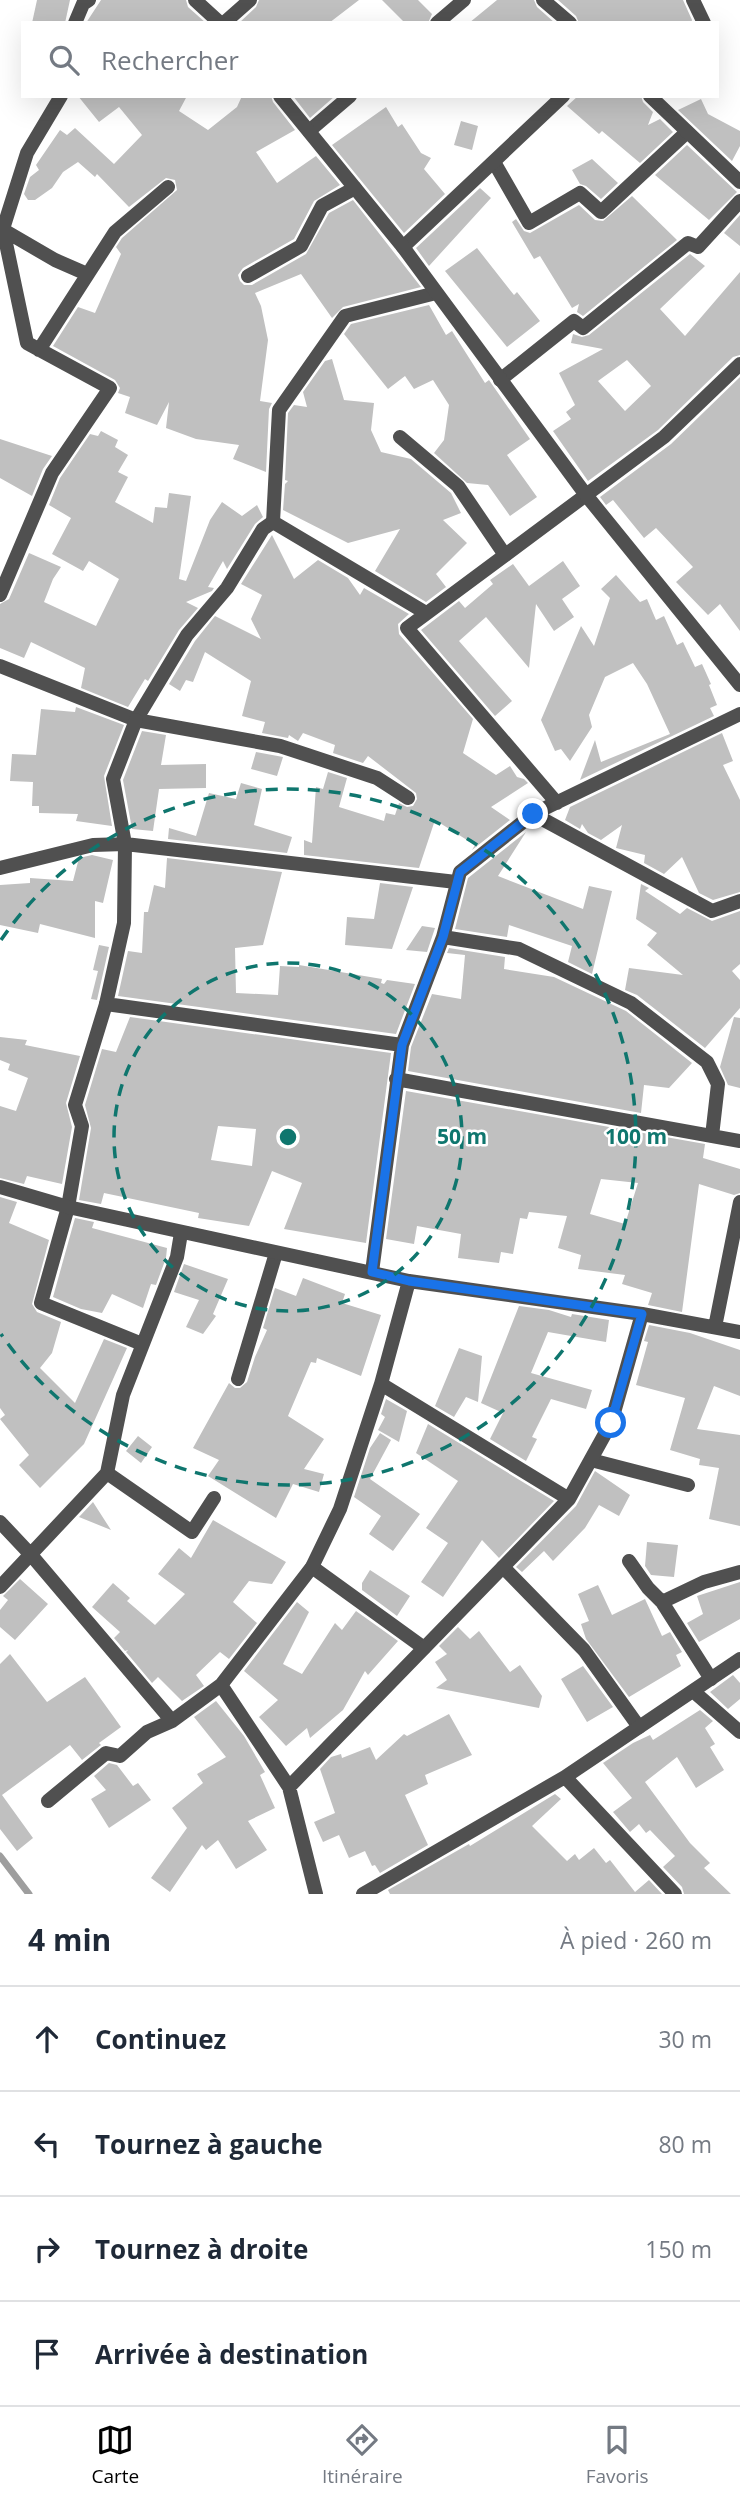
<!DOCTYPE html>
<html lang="fr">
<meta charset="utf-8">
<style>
:root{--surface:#fff;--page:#f6f6f7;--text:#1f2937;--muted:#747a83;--line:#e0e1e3;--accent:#000}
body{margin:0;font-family:"Open Sans",sans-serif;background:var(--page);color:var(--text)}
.stop{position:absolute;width:21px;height:21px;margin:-16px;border:5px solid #1a73e8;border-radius:50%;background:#fff}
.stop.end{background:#1a73e8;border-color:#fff;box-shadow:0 2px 7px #0008}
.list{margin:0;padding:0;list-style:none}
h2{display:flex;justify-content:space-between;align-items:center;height:91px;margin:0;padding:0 28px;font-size:30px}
h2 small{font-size:23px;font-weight:400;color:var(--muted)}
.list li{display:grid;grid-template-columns:46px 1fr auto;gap:21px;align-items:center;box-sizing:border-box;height:105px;padding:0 28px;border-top:2px solid var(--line)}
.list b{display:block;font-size:26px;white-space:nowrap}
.list em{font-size:23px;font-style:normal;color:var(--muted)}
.icon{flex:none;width:38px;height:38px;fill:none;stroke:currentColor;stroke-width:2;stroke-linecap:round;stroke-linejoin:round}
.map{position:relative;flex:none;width:740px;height:1894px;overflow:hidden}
.search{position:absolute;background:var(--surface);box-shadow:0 7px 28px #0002;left:21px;right:21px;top:21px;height:77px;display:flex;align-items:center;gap:18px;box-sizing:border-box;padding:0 24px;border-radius:0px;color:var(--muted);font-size:26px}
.sheet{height:511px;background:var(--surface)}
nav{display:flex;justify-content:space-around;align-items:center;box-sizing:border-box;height:98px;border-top:2px solid var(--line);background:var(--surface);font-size:19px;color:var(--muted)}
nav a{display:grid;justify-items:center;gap:4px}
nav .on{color:var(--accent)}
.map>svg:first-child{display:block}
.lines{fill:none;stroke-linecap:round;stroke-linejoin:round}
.stream{stroke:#9e9e9e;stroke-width:7}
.building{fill:#c0c0c0;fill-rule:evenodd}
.service{stroke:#505050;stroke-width:14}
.minor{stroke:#505050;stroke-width:14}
.tertiary{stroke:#505050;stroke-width:14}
.route{stroke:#1a73e8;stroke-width:9}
.ring{fill:none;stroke:#0f766e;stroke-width:3.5;stroke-dasharray:12 9}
.centre{fill:#0f766e;stroke:#fff;stroke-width:3.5}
.ring-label{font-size:21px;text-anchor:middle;font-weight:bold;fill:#0f766e;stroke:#fff;stroke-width:5;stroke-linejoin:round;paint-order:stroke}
</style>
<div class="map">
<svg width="740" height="1894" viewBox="0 0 740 1894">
<rect width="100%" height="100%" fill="#fff"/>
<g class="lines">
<path class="stream" d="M0 1856 29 1894"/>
</g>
<path class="building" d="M37 0H70L65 23H32Z
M101 0H186L188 7 206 23H86Z
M259 0H359L329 23H239L256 7Z
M382 0H418L432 14 428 23H405Z
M497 0H534L537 7 555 23H469Z
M558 0H683L692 20 691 23H579L576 16Z
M78 96H187L179 111 208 130 237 107 242 96H271L273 102 295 130 256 152 277 183 316 156 340 185 314 201 294 239 243 268 238 275 240 281 244 285H252L306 254 329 213 353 200 421 287 343 307 332 318 301 274 255 293 261 306 268 340 260 401 272 403 269 409 266 472 233 459 239 445 196 439 166 428 169 402 157 425 125 413 130 397 118 393 120 388 115 380 53 346 78 307 95 313 121 254 116 247 122 238 177 190 175 180 166 178 129 207 97 174 95 177 78 162 63 172 52 188 35 200H28L24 194 30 177 39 170 36 165 60 130 67 135 75 128 114 164 142 135 119 107 99 122Z
M293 96H335L310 118Z
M578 96H641L643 102 653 112 648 125 660 119 673 132 640 163 602 131 599 134 567 106Z
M701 99 708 114 740 131V146L732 161 678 110Z
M386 107 398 127 402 124 421 153 431 158 424 169 445 194 404 233 332 145Z
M461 121 478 126 472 150 454 145Z
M687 145 737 192 709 220 655 175Z
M592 159 618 183 601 199 586 186 580 184 572 170Z
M480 188 491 198 429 266 416 248Z
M632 196 677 240 583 316 577 312 579 304 572 308 540 256 534 259 512 222 516 219 524 231 530 233 579 205 595 220 603 221Z
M740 215V246L724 233Z
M477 248 514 295 517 292 540 321 507 347 445 271Z
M690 254 705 266 660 309 685 336 740 272V355L733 357 658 430 588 481 553 431 571 419 566 412 575 405 559 373 603 349 571 343 573 334 582 337 589 335ZM627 360 651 386 625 411 598 381Z
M429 305 446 335 452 331 485 383 489 380 530 439 507 455 537 497 510 516 488 485 467 483 434 453 444 440 449 405 433 380 414 389 405 376 388 389 344 334 351 324Z
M332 359 344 400 374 403 371 430 381 452 411 459 451 493 461 513 443 520 467 543 436 574 446 587 426 602 375 571 400 529 348 543 283 510 285 484 288 481 285 480 288 413 294 405 307 407 303 392 325 361Z
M740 377V631L720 604 708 615 676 582 693 567 656 528 644 538 613 500 606 505 600 497 671 444Z
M101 431 118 440 115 447 128 455 118 472 128 477 115 502 153 523 155 507 167 508 169 493 191 496 179 579 186 581 210 520 222 502 242 516 257 505 263 517 255 524 227 569 223 561 208 587 214 588 212 591 186 602 198 608 179 630 148 681 145 679 128 707 81 688 85 668 31 642 24 658 0 648V604L9 599 29 553 61 567 53 579 44 602 96 626 119 579 89 561 83 571 52 554 71 518 49 505 60 478 90 434 98 436Z
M0 439 52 456 43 469 32 496 0 478Z
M272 535 294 579 318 560 348 578 360 595 364 588 409 614 398 624 399 634 473 719 463 753 496 775 510 766 517 777 524 779 528 783 491 807 510 820 472 850 475 845 435 820 419 868 304 855V840L312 843 316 787 323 789 328 772 347 778 339 807 384 821 386 813 395 815 399 803 407 807 413 806 417 799 416 793 368 756 363 763 333 753 335 745 303 733 298 741 289 735 288 738 262 733 265 722 242 716 251 681 205 652 193 682 186 680 180 691 169 684 195 641 215 616 261 639 251 619 262 595 241 584Z
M563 561 580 586 562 599 574 617 554 631 536 604 529 668 486 617 459 641 512 701 495 716 421 630 459 601 465 608 493 584 490 580 513 564 529 586Z
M616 575 640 602 647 599 656 620 664 616 677 645 683 642 695 667 702 664 711 684 709 685 717 705 710 708 714 716 580 780 595 740 601 762 670 734 647 684 633 663 605 677 589 715 592 727 570 761 561 749 555 751 541 720 581 626 594 646 610 598 601 589Z
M76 707 124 725 104 776 112 826 76 821 78 814 39 813V806H32L33 782 10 781 12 754 36 755 41 709 75 712Z
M142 731 166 735 161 765 206 764V788L159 789 153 831 132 829 123 780Z
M722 733 733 761 723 765 740 800V892L713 900 699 893 682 857 664 874 644 863 645 855 616 848 622 825 601 840 588 833 582 824 580 829 565 820 570 807Z
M256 752 283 757 277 776 251 769Z
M241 783 262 789 254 825 292 837 287 853 168 839 169 828 196 836 209 793 236 799Z
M526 832 498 876 583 909 589 886 612 891 592 974 568 962 572 946 509 925 507 937 455 929 468 878Z
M92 855 113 860 103 903 95 901V938L40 924 38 933 0 925V885L30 883V878L73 881 79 858Z
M167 858 282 872 263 945 235 948 236 993 278 995 280 966 299 967V965L382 979 381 983 384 984 387 980 415 984 396 1034 118 996 128 951 142 953 144 912H148L154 885 165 888Z
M380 883 413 887 392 949 345 945 347 917 374 919Z
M641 884 649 888 645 891 680 914 687 908 712 921 740 911V964L732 971 740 980V1008L705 1048 637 995 625 990 629 968 683 975 647 945 657 933 636 919Z
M422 926 435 928 427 952 406 950Z
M99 945 109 947 97 1000 91 999 98 971 93 970Z
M449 948 505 957 504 969 554 977 626 1011 692 1063 669 1088 644 1085 641 1113 408 1071 411 1047 432 994 461 999 465 955 447 953Z
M130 1017 391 1053 366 1243 284 1229 302 1183 272 1171 249 1226 198 1218 199 1213 104 1193 101 1204 79 1200 91 1128 85 1105 102 1049 116 1052ZM218 1126 256 1129 252 1166 211 1160Z
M734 1017 740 1018V1088L728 1085 720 1067Z
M0 1037 27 1040 25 1045 80 1056 66 1103 72 1127 62 1184 27 1176 24 1184 0 1178V1106L16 1111 28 1078 8 1070 10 1064 0 1060Z
M406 1091 705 1144 703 1158 740 1169V1193L734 1195 699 1184 682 1312 648 1305 652 1293 622 1284 625 1275 578 1269 581 1255 558 1248 567 1216 529 1212 527 1219 520 1218 513 1254 501 1252 499 1263 458 1258 461 1234 417 1226 414 1244 386 1239ZM601 1179 638 1183 625 1224 590 1214Z
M0 1197 17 1202 9 1223 49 1240 32 1304 37 1312 61 1322 52 1353 40 1368 75 1403 104 1339 127 1348 84 1444 40 1488 19 1465 29 1455 0 1419 5 1415 0 1408Z
M75 1218 94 1222 92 1228 167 1248 166 1258 156 1285 151 1284 143 1308 112 1294 102 1313 81 1309 53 1297Z
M184 1264 228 1279 213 1314 216 1316 203 1334 186 1327 199 1300 174 1292Z
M303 1278 345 1294 342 1303 381 1315 361 1376 317 1358 316 1363 311 1362 288 1416 324 1439 304 1469 324 1474 319 1492 293 1484 276 1518 208 1476 219 1460 193 1448 229 1383 235 1388H240L247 1382 255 1357 267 1330 263 1328 275 1288 296 1296Z
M519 1306 549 1310 571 1317 572 1314 609 1320 606 1342 548 1332 531 1373 592 1390 586 1409 551 1399 532 1437 537 1439 526 1461 490 1439 503 1413 481 1403Z
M649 1325 690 1333 740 1350V1396L714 1386 697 1429 740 1435V1526L709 1519 719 1468 699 1465 700 1459 670 1450 685 1398 636 1385 648 1342 644 1341Z
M459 1348 482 1356 478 1402 466 1397 454 1417 435 1406Z
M386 1399 407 1411 399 1442 378 1430 385 1417 381 1414Z
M428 1424 554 1501 499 1558 482 1540 443 1597 421 1582 448 1543 426 1528 458 1481 416 1453Z
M380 1433 391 1440 370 1479 420 1514 393 1551 369 1534 381 1516 354 1497 370 1448Z
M138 1436 152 1447 141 1463 126 1451Z
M595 1471 630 1495 619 1516 599 1505 585 1528 553 1561 544 1551 522 1572 516 1567 576 1506Z
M93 1502 111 1530 79 1517Z
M213 1520 286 1562 272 1584 249 1581 233 1602 257 1623 229 1659 220 1652 196 1675 204 1686 182 1701 158 1677 152 1683 126 1652 128 1650 125 1651 114 1638 120 1632 92 1607 113 1583 130 1598 127 1601 155 1625 185 1594 158 1574 179 1548 191 1558Z
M647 1542 678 1545 674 1577 651 1575 645 1566Z
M370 1570 410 1596 397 1616 362 1590V1583Z
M20 1579 48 1604 15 1640 0 1627V1610L8 1600 3 1596Z
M740 1582V1619L699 1642 687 1623 703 1614 697 1596Z
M598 1585 612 1615 645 1599 662 1636 670 1632 682 1652 676 1655 681 1666 629 1697 586 1639 581 1624 589 1621 578 1594Z
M297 1602 309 1612 283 1664 302 1674 335 1623 342 1630 356 1611 398 1641 368 1675 365 1671 343 1710 310 1738 307 1728 286 1746 259 1717 278 1700 244 1671Z
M458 1627 470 1639 479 1631 510 1672 520 1665 542 1696 539 1708 436 1688 447 1680 435 1662 447 1654 439 1646Z
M10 1654 47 1702 85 1677 121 1727 99 1743 101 1745 82 1760 70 1745 2 1795 33 1838 17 1851 0 1829V1664Z
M583 1666 613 1707 587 1722 561 1679Z
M733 1675 740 1683V1699L728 1709 710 1692Z
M216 1701 244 1736 265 1772 260 1775 275 1808 248 1821 267 1850 236 1869 218 1840 206 1850 202 1845 170 1892 151 1878 187 1828 172 1808 203 1783 197 1774 226 1757 194 1717Z
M700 1710 713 1721 705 1728 715 1744 710 1747 724 1770 696 1788 677 1757 645 1782 690 1843 710 1863 704 1868 731 1894H684L682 1887 663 1867 675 1856 650 1830 646 1833 639 1824 630 1832 613 1812 632 1798 603 1763 633 1743 650 1735 653 1740Z
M449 1714 472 1755 425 1775 428 1784 405 1795 428 1845 380 1873 375 1865 372 1866 365 1851 349 1858 339 1835 323 1842 314 1822 335 1813 320 1769 331 1757 341 1754 342 1758 370 1747 376 1760 404 1734 407 1736Z
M109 1763 117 1765 133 1786 138 1783 151 1800 109 1828 91 1799 106 1790 94 1776Z
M555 1794 561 1799 532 1826 567 1861 575 1854 579 1860 594 1848 606 1863 610 1860 635 1892 649 1880 662 1894H390L388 1890 469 1844 470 1846Z"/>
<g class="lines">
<path class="service" d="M693 0 704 23
M75 23 83 4 89 0
M437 23 464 0
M309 131 350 96
M494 162 529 223 580 193 601 212 687 132
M0 228 55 260 87 274
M248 276 301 246 322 206 355 188
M39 350 115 232 168 187
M500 380 574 321 583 328 688 243 698 247 740 201
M400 437 458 486 505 555
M0 595 52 473 110 388 27 343 3 229 27 153 61 96
M0 666 136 720 280 746 377 778 408 798
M136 720 187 635 227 588 263 529 273 522
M106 1004 75 1105 82 1126 68 1207 41 1303 142 1344
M238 1379 276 1253
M591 1460 688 1485
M107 1473 192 1532 214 1498
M629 1561 648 1588 662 1602 711 1679
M312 1567 424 1648
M503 1567 584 1650 639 1727
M662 1602 704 1582 740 1572"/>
<path class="minor" d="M543 0 570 23
M224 23 250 0
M650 96 740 182
M403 247 563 96
M426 613 273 522 279 410 345 316 436 293
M136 720 113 779 125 844 124 923 106 1004 402 1045
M557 803 407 628 664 437 740 364
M533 814 712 911 740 901
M0 868 93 845 125 844 456 882
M443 937 519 949 631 1003 707 1062 718 1084 712 1136
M396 1079 740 1141
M0 1187 68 1207 409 1281 642 1314 740 1332
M372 1272 402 1045 443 937 460 872 533 814 740 714
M715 1327 740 1202
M381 1384 569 1499
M0 1522 32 1556 172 1721
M0 1587 107 1473 123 1395 177 1257 181 1233
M221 1685 289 1787 316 1894
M693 1691 740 1732
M565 1777 675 1894
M289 1787 569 1499 611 1423 642 1314
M48 1801 106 1753 120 1756 147 1732 172 1721 221 1685 312 1567 340 1509 381 1384 409 1281
M363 1894 565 1777 740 1659"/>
<path class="tertiary" d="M195 0 220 23
M280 96 403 247 586 495 740 685"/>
</g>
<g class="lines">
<path class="route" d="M533 814 460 872 443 937 402 1045 372 1272 409 1281 642 1314 611 1423"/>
</g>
<g class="ring">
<circle cx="288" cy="1137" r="174"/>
<path d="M1 940A348 348 0 1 1 1 1334"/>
</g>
<circle cx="288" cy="1137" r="10" class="centre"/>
<g class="ring-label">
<text x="462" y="1144">50 m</text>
<text x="636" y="1144">100 m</text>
</g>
</svg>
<div class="stop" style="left:611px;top:1423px"></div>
<div class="stop end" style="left:533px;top:814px"></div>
<div class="search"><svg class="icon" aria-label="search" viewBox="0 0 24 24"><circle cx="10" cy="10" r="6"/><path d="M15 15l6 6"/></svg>Rechercher</div>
</div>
<section class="sheet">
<h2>4 min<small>À pied · 260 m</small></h2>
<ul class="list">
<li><svg class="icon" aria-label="ahead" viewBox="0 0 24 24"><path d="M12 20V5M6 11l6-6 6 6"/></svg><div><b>Continuez</b></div><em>30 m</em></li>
<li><svg class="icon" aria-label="left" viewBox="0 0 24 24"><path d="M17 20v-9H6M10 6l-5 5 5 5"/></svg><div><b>Tournez à gauche</b></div><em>80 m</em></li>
<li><svg class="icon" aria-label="right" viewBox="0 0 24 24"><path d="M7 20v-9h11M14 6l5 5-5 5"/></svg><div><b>Tournez à droite</b></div><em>150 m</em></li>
<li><svg class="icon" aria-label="arrive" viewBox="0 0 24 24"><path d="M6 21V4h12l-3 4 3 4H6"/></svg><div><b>Arrivée à destination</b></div></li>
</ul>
</section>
<nav>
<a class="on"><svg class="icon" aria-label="map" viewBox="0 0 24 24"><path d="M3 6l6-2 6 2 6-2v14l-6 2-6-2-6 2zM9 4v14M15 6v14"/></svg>Carte</a>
<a><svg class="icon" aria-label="directions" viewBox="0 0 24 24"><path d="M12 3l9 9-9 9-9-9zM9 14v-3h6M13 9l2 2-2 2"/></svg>Itinéraire</a>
<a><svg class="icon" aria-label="saved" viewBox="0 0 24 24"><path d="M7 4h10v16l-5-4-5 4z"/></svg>Favoris</a>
</nav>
